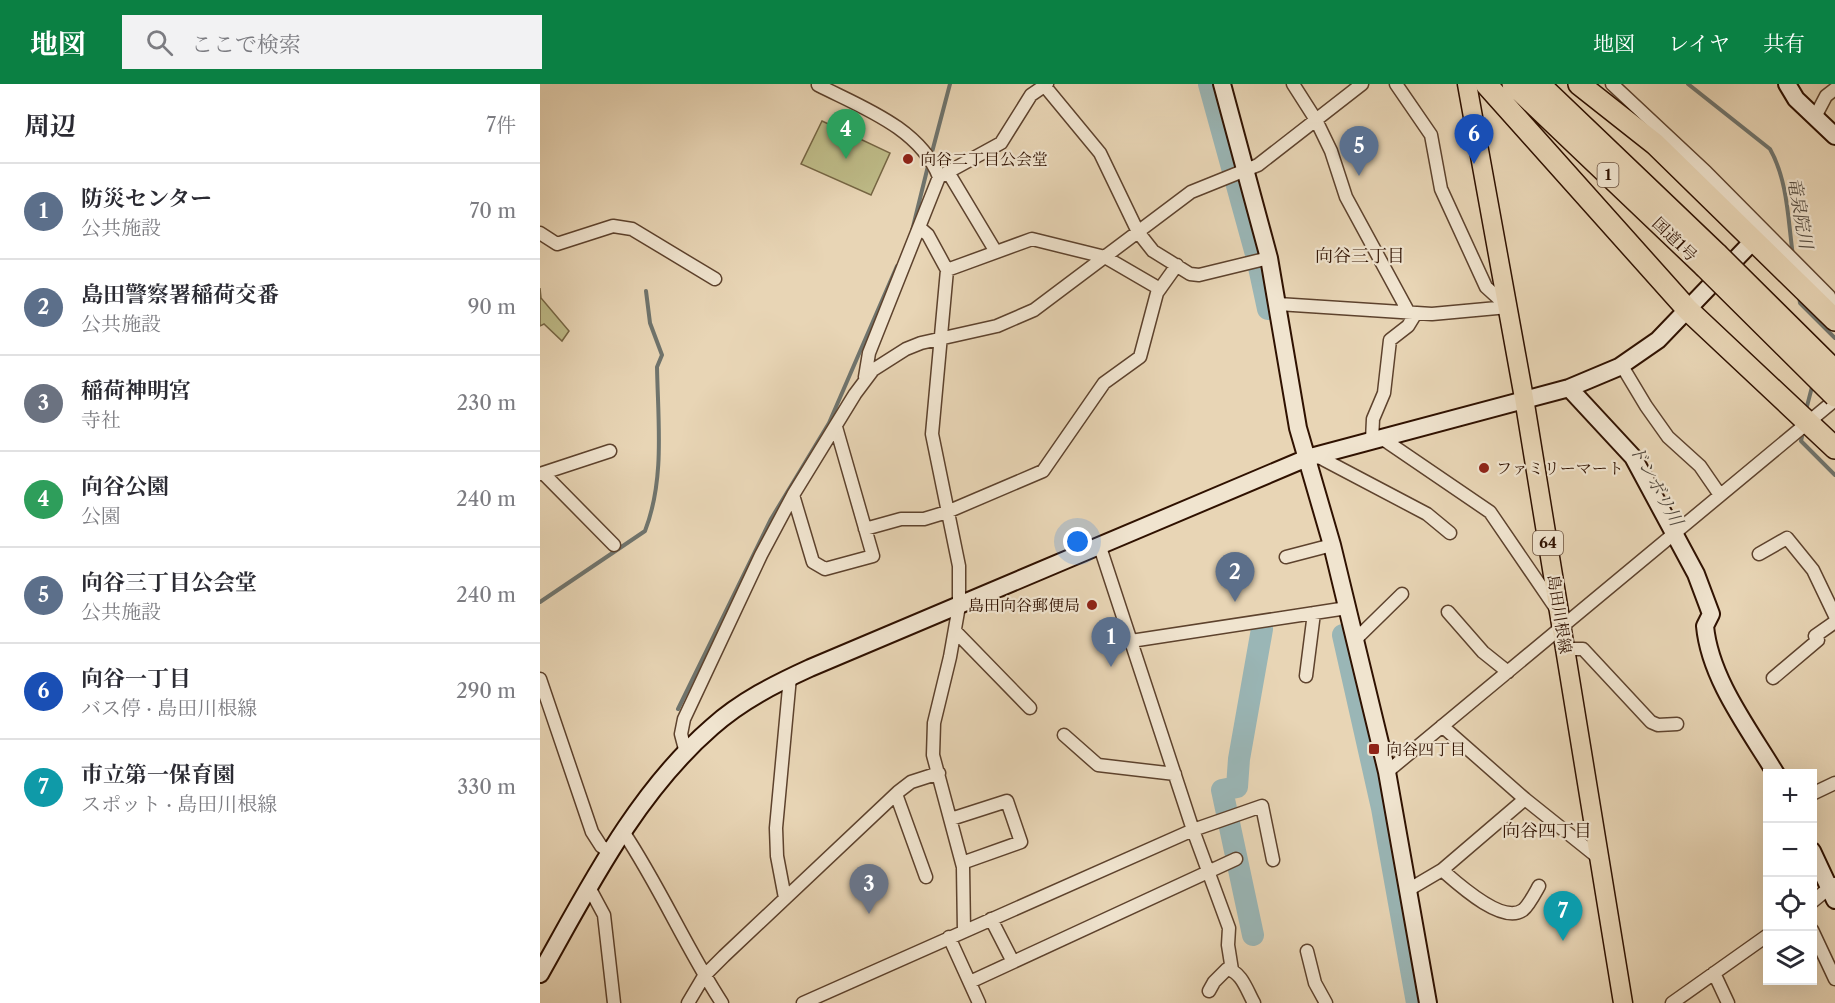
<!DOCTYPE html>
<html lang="ja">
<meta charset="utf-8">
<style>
:root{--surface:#fff;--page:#f2f2f3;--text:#2b2b33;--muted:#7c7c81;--line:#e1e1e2;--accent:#0b8043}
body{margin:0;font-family:"Libre Caslon Text","Noto Serif JP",serif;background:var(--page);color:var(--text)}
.controls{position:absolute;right:18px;bottom:18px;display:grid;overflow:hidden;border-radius:0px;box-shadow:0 6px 24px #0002}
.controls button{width:54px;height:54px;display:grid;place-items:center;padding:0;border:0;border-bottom:2px solid var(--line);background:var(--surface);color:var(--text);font:30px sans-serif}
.you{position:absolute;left:538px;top:458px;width:21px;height:21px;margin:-15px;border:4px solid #fff;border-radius:50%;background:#1a73e8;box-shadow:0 0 0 9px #1a73e833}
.badge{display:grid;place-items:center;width:39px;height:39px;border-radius:50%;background:var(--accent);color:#fff;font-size:20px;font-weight:700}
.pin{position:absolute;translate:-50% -50px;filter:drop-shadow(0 2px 3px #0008)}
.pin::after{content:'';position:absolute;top:32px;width:21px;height:18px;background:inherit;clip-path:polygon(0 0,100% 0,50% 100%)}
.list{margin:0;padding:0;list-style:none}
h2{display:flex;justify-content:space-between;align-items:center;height:78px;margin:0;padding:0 24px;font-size:26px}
h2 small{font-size:20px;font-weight:400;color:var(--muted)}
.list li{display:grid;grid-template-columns:39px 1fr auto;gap:18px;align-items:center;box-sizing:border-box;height:96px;padding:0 24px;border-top:2px solid var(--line)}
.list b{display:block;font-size:22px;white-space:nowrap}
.list p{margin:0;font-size:20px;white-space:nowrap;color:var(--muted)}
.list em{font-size:20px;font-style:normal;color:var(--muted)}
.icon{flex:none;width:33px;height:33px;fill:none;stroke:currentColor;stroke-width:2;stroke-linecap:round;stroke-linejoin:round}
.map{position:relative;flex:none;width:1295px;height:919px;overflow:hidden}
header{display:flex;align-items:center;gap:36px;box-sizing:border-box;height:84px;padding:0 30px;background:var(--accent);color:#fff}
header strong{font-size:28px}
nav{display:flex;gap:33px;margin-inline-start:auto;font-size:21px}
.search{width:420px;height:54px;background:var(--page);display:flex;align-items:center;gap:15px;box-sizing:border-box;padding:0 21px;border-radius:0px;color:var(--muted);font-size:22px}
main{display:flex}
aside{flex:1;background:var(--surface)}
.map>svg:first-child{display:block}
.green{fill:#bebb88;stroke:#766644;stroke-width:1.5}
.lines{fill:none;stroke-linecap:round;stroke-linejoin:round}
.stream{stroke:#6f746d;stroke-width:4}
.river{stroke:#9ab6b6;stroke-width:22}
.street-casing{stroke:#5d422d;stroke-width:15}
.secondary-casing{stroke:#2f1100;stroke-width:20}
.primary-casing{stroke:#2f1100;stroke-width:21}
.highway-casing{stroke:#2f1100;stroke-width:24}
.street{stroke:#f0e4cf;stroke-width:12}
.secondary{stroke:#f0e4cf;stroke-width:16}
.primary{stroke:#e8d5b5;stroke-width:18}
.highway{stroke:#e8d5b5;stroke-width:21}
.highway-bridge-casing{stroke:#2f1100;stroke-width:24;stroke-linecap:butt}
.highway-bridge{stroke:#e8d5b5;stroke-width:21}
.poi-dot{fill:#8f2418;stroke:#f0e4cf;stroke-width:2}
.labels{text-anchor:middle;stroke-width:4.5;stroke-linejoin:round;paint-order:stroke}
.shield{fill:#f0e4cf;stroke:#69503e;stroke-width:1.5}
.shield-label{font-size:15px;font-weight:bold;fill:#2f1100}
.poi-label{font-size:16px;fill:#2f1100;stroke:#f0e4cf;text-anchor:start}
.street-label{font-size:16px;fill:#2f1100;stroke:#f0e4cf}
.water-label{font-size:18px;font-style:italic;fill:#544b40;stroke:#f0e4cf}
.neighbourhood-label{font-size:18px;fill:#2f1100;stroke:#f0e4cf}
</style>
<header>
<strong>地図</strong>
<div class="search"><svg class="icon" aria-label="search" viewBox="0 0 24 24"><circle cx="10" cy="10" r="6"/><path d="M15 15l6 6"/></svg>ここで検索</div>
<nav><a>地図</a><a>レイヤ</a><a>共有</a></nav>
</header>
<main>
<aside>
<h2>周辺<small>7件</small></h2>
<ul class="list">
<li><span class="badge" style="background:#5c6f8a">1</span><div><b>防災センター</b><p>公共施設</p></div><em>70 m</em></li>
<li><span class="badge" style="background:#5c6f8a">2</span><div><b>島田警察署稲荷交番</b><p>公共施設</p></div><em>90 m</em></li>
<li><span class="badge" style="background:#6b7280">3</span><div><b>稲荷神明宮</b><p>寺社</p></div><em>230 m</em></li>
<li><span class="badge" style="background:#2e9e5b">4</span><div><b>向谷公園</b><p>公園</p></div><em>240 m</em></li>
<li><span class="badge" style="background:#5c6f8a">5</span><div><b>向谷三丁目公会堂</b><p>公共施設</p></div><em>240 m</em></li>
<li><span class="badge" style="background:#1a4fb4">6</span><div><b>向谷一丁目</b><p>バス停 · 島田川根線</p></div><em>290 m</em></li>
<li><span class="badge" style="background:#0f9aa8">7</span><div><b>市立第一保育園</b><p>スポット · 島田川根線</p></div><em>330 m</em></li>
</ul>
</aside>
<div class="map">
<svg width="1295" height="919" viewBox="0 0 1295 919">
<rect width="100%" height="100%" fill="#e8d5b5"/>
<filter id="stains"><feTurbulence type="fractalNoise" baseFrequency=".00333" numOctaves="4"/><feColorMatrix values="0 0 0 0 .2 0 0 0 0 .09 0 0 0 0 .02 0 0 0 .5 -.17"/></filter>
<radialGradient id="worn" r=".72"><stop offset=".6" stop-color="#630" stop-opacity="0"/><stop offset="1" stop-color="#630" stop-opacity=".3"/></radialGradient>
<path class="green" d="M282 37 350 69 331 111 261 80Z
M0 204 1 214 29 247 22 257 4 240 0 242Z"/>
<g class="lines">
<path class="stream" d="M1148 0 1230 65C1248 97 1248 137 1253 172
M391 72 410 0
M372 147 388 82
M1259 212 1260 219 1295 254
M1266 326 1273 299
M1263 348 1261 357 1295 391
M0 518 105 447C125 395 118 338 117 283L122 271 110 239 106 207
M138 625 231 435 289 339 357 182"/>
<path class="river" d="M669 0 717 174 728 225
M803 551 842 724 877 919
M713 851 682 706 697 703 699 675 722 545"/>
<g class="street-casing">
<path id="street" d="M503 0 560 69 598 148 613 167 650 190 659 191 729 174
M753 0 776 36 791 67 806 113 869 229
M856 0 891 51 901 105 946 203 968 223
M1072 0 1166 88 1289 212 1295 225
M278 1C321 23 380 44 399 93
M1275 33 1286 12 1295 5
M408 88 456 168
M380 144 388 151 407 186 392 350 419 482V522L410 573 394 639 393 671 423 783 424 847
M0 149 17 160 73 142 92 145 175 195
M407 186 492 155 565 173 620 205
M738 220 892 230 968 223
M1082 282 1106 322 1128 353 1160 382 1180 411
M325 293 329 269 399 93 461 59 491 11 507 0
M840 353 950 428 1015 523
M832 356 833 335 844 309 850 256 868 242 876 229
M775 371 887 430 910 449
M3 389 74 461
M0 390 70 367
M253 411 273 478 285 485 333 472 296 343
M325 445 361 435H384L407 428 503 387 564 299 600 273 617 209 637 181
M560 463 653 746 689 844 688 861 692 886
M1219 470 1247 454 1273 486 1295 532
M746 473 792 461
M908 528 943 568 968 588
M415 547 490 624
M1275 552 1295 538
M591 557 807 524
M814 557 862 510
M1026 565H1043L1111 638 1118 641 1137 640
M766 592 774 529
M1233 594 1278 556
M0 595 52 748 61 762 71 769
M902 642 985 715 1060 775
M524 651 558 681 635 690
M146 669 141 650 144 635 221 471 253 411 315 310 333 286 366 265 381 259 457 242 494 226 651 108 718 81 822 0
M847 688 1295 316
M356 710 386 793
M1272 710 1295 699
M411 735 467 717 481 758 422 779
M84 749C120 803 146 864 182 919
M902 786 985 715
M50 805 64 831 74 919
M868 806 902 786C917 799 962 841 983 826 989 821 995 809 999 802
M245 814 237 772 236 744 250 593
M1272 818 1294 800
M451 835 473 878
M1272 846 1295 895
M409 853 439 919
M767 867 775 899 786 919
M1174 889 1188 919
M430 898 696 775
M669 907 674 898 687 885C702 888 707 907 714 919
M148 919 164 892 184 872 358 708 371 698 399 689
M263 919 653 746 722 722 733 776
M1132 919 1228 851"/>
</g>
<g class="secondary-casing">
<path id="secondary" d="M682 0 729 174 758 344 792 461 847 688 888 919
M1247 0 1256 15 1295 52
M1029 304 1093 373 1156 490 1171 530 1165 542C1170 595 1209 645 1236 690
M1272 767 1295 816
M0 890C49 803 96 709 172 643 201 617 235 600 270 584L767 374 1029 304 1079 283 1118 256 1214 156"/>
</g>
<g class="primary-casing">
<path id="primary" d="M927 0 984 314 1083 919"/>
</g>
<g class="highway-casing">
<path id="highway" d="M946 0 1148 226 1295 364
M973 0 1164 182
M999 0 1177 170
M1039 0 1115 60 1295 236"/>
</g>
<use href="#street" class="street"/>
<use href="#secondary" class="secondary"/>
<use href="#primary" class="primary"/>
<use href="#highway" class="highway"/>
<g class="highway-bridge-casing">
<path id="highway-bridge" d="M1177 170 1295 287
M1164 182 1295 312"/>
</g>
<use href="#highway-bridge" class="highway-bridge"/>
</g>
<g class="poi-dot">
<circle cx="368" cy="75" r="6"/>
<circle cx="944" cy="384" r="6"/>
<circle cx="552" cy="521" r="6"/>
<rect x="828" y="659" width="12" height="12" rx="3"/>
</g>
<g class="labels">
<g class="shield">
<rect x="1057.5" y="79" width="21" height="24" rx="4.5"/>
<rect x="993" y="447" width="30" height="24" rx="4.5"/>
</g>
<g class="shield-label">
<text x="1068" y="96">1</text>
<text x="1008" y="464">64</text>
</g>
<g class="poi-label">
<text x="380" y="81">向谷二丁目公会堂</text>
<text x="956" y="390">ファミリーマート</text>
<text x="540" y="527" text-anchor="end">島田向谷郵便局</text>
<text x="846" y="671">向谷四丁目</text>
</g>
<g class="street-label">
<text transform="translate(1135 155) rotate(44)" y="6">国道1号</text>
<text transform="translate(1020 530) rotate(81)" y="6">島田川根線</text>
</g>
<g class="water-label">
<text transform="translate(1260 129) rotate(80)" y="6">竜泉院川</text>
<text transform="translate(1116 401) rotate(61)" y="6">ドンボリ川</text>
</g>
<g class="neighbourhood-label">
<text x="820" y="178">向谷三丁目</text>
<text x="1007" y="753">向谷四丁目</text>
</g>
</g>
<rect width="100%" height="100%" filter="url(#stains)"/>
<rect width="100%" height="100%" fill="url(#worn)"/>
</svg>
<div class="controls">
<button>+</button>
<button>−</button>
<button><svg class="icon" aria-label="locate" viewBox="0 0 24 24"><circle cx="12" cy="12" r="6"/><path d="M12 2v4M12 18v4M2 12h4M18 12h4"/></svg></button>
<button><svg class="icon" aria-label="layers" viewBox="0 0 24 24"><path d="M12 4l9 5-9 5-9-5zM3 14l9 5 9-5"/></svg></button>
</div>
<div class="you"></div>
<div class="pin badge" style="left:571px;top:583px;background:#5c6f8a">1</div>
<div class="pin badge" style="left:695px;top:518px;background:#5c6f8a">2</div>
<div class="pin badge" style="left:329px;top:830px;background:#6b7280">3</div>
<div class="pin badge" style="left:306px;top:75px;background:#2e9e5b">4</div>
<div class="pin badge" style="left:819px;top:92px;background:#5c6f8a">5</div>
<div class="pin badge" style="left:934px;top:80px;background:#1a4fb4">6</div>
<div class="pin badge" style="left:1023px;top:857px;background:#0f9aa8">7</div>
</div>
</main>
